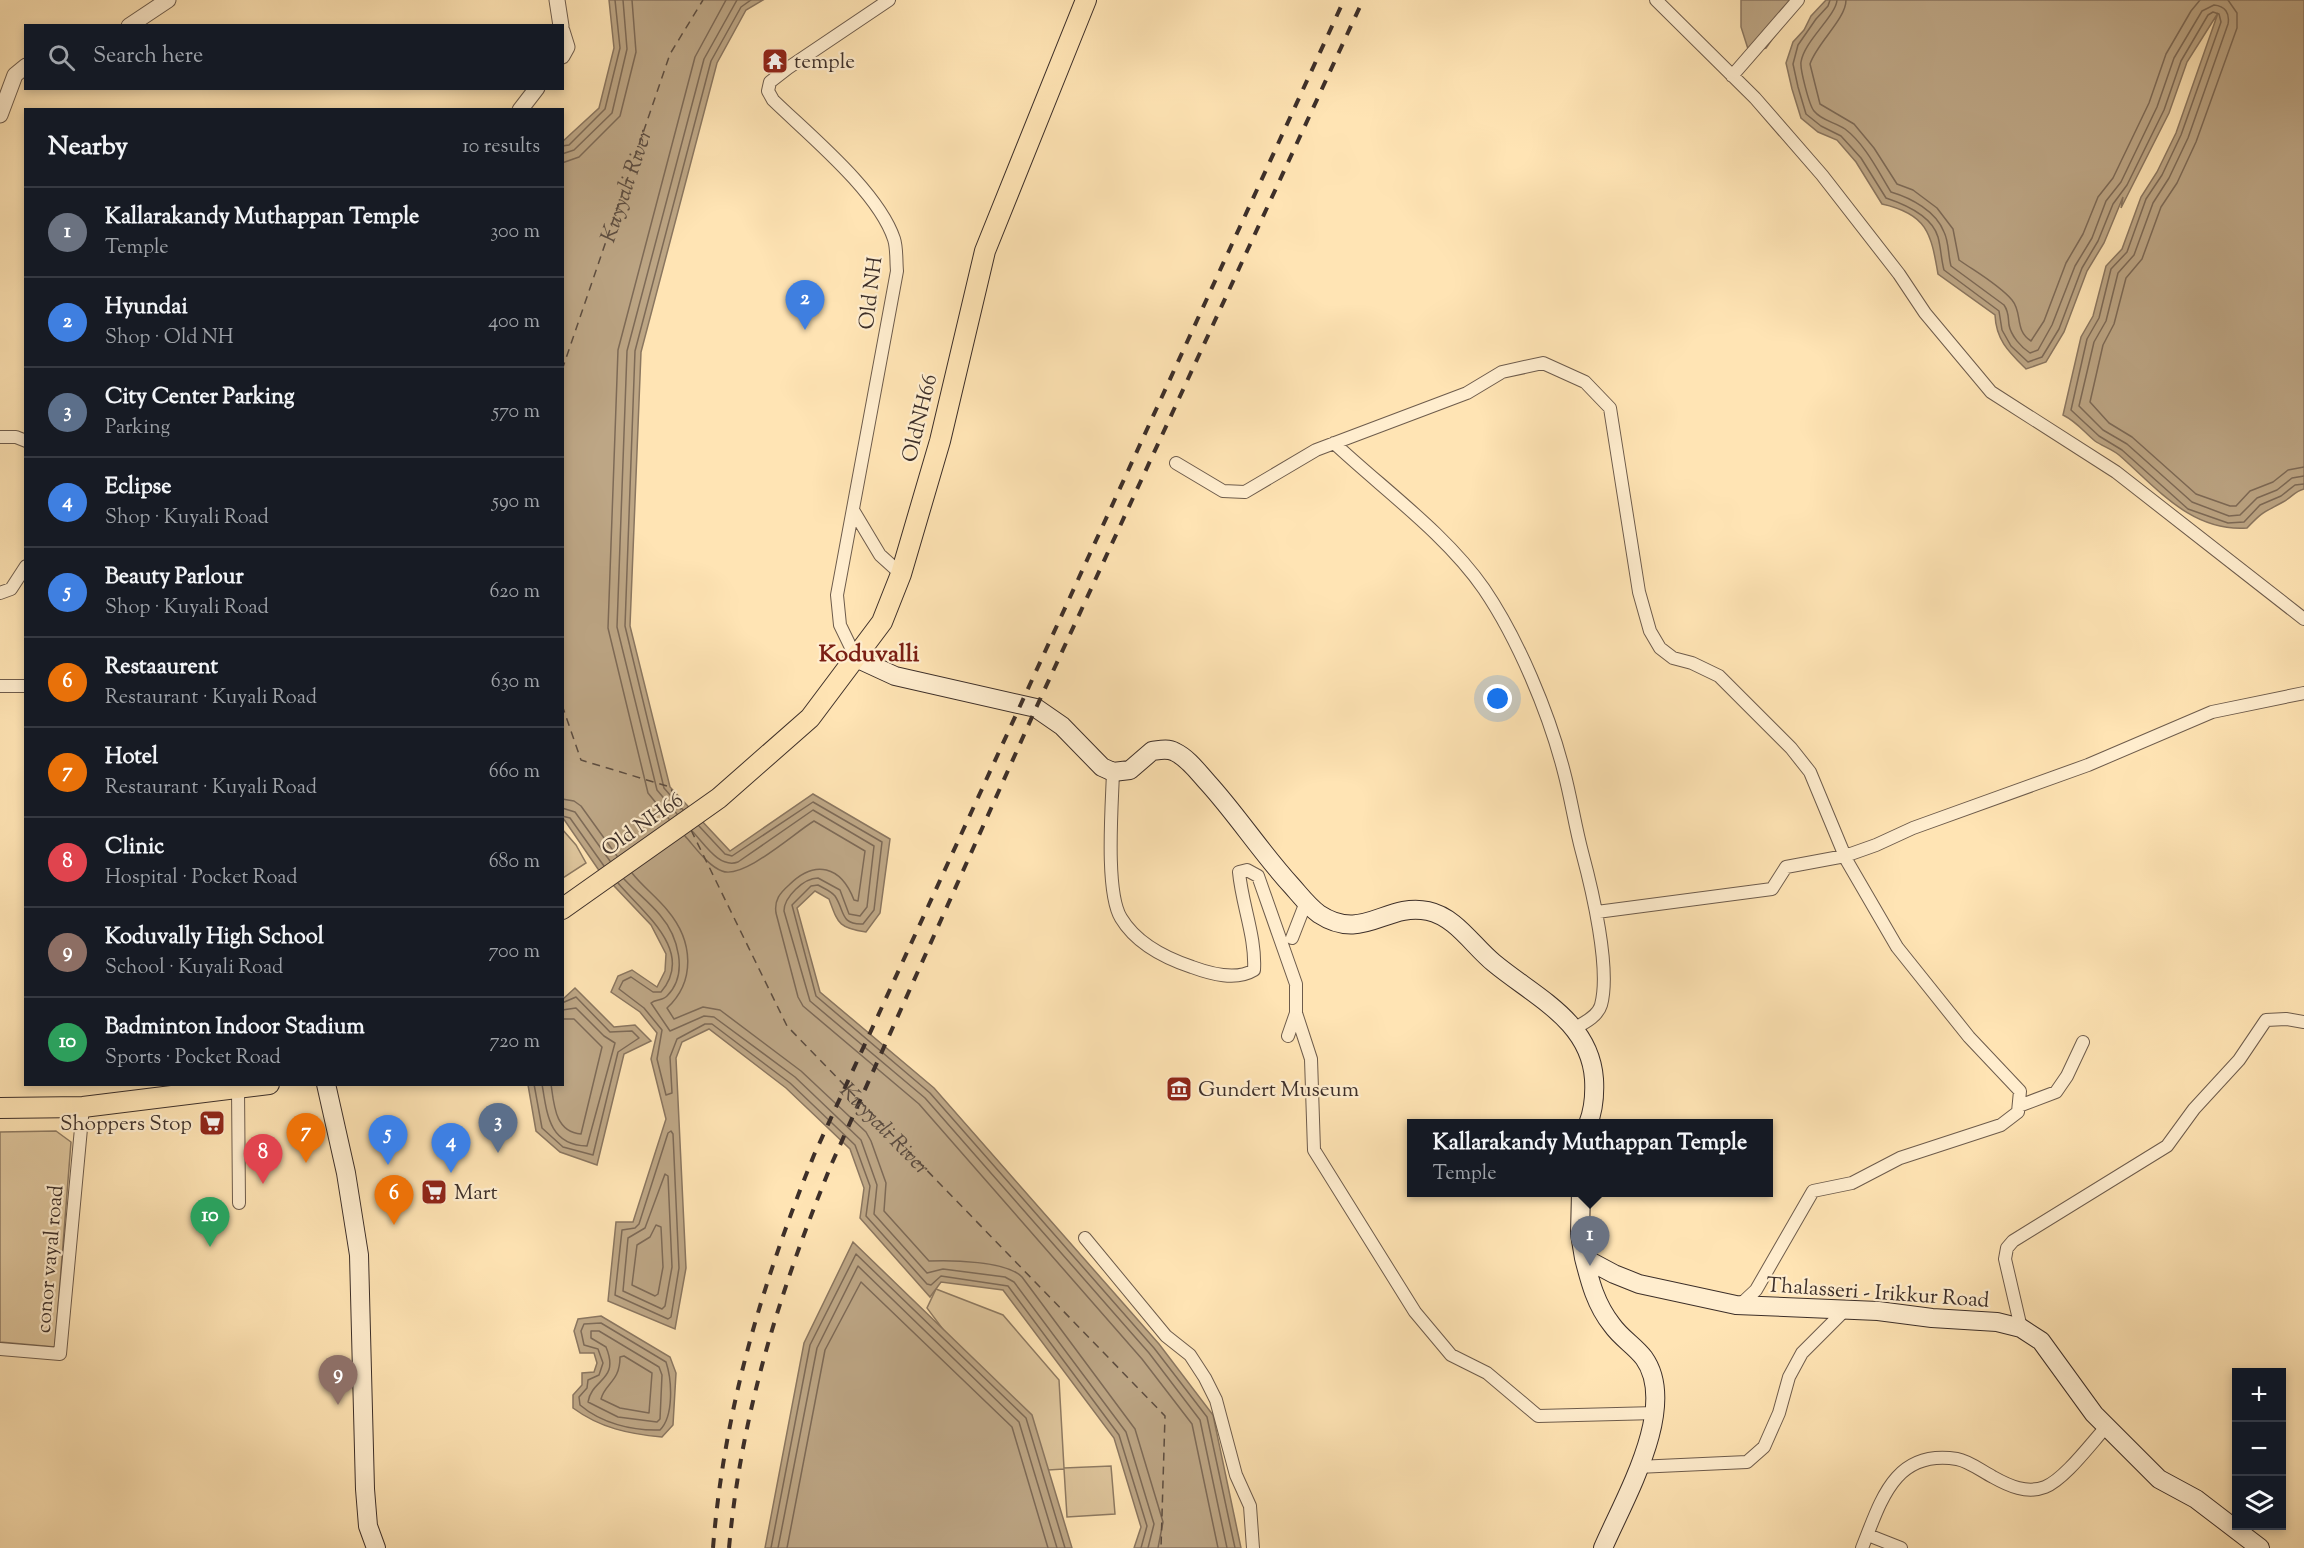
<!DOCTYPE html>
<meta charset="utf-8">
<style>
:root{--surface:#171b24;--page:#242831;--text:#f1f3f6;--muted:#9ea1a6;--line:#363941;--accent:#c59692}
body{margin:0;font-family:"Sorts Mill Goudy",serif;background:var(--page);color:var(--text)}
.controls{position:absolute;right:18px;bottom:18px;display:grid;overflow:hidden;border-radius:0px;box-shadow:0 3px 9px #0003}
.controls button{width:54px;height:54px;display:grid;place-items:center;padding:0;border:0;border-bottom:2px solid var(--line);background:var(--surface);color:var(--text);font:30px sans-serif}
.you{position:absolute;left:1498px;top:699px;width:21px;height:21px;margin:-15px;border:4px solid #fff;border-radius:50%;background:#1a73e8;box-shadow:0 0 0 9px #1a73e833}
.badge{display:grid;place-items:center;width:39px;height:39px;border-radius:50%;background:var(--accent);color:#fff;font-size:20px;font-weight:700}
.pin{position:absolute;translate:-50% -50px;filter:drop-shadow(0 2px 3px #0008)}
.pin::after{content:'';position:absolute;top:32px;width:21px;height:18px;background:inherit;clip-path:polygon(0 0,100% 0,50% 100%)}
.popup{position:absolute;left:1407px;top:1119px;width:366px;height:78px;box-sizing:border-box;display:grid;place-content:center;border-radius:0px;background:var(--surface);filter:drop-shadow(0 2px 4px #0005);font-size:20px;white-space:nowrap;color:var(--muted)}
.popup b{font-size:22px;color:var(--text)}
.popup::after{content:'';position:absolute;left:50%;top:100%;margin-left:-12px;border:12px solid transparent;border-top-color:var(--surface)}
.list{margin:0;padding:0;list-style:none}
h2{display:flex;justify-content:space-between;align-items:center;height:78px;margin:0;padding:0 24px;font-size:26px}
h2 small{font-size:20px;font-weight:400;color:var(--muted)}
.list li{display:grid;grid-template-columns:39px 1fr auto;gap:18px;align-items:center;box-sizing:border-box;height:90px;padding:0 24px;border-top:2px solid var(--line)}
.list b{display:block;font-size:22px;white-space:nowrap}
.list p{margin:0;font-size:20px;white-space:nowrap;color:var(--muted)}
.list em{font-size:20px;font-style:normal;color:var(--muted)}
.icon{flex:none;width:33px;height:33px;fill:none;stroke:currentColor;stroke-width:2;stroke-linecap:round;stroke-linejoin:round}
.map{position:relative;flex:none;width:2304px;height:1548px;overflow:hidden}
.search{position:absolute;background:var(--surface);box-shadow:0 3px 9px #0003;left:24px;top:24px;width:540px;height:66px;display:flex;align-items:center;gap:15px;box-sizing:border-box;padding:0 21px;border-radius:0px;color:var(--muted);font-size:22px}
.panel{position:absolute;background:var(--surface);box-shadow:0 3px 9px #0003;left:24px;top:108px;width:540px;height:978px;border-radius:0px}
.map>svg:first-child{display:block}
.green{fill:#dec59c;stroke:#8e7a62;stroke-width:1.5}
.water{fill:#bda685;stroke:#8a7660;stroke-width:1.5}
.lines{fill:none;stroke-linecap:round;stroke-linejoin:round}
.shore{stroke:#7d6a57;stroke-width:1.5}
.ferry{stroke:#5d4d40;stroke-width:1.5;stroke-dasharray:8 6;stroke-linecap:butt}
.minor-casing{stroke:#6e5c4c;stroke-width:14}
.tertiary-casing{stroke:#6e5c4c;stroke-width:17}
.secondary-casing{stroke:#3d2f29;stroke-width:20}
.primary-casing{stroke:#3d2f29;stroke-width:22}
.minor{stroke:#ffedce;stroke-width:12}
.tertiary{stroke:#ffedce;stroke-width:15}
.secondary{stroke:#ffedce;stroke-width:18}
.primary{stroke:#ffe4b4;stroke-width:20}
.rail{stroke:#3d2f29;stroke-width:4;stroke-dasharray:10 10;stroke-linecap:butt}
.labels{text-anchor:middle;stroke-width:4.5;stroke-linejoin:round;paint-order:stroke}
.poi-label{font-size:21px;fill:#3d2f29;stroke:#ffedce;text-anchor:start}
.street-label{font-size:21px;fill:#3d2f29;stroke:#ffedce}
.water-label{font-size:22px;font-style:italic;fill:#5d4d40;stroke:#ffedce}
.quarter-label{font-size:24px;font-weight:bold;fill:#7a1f14;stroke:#ffedce}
</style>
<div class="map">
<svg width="2304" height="1548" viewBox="0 0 2304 1548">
<rect width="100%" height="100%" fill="#ffe4b4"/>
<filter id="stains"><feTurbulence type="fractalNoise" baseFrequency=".00333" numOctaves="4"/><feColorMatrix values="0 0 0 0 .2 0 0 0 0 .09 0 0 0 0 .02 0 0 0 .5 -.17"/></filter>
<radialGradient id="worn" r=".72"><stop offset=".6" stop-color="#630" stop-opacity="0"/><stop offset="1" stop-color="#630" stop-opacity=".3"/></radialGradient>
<path class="green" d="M562 829 576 845 586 863 563 878Z
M56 1131 71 1142 55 1347 0 1342V1132Z
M936 1289 1003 1315 1059 1380 1064 1468 1111 1466 1115 1514 1067 1517 1064 1469 1048 1470 927 1308Z"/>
<path class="water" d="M609 0H763L746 10 717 63 641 352 630 626 670 787 730 851 813 794 890 839 880 913 866 932C838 928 838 923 829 899L815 891 797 908 820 992 934 1088 1159 1344 1213 1415 1241 1548H1134L1141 1527 1114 1438 1003 1290 941 1282 930 1297 860 1218 864 1188 850 1149 786 1088 709 1029 682 1042 676 1058 686 1268 675 1329 608 1301 616 1222H633L666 1119 651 1059 657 1033 640 1012 611 992 618 976 632 970 657 987 665 971 666 954 651 925 598 869 563 818 562 142 599 108 614 48Z
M1741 0H1800L1766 48 1749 52 1741 27Z
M1826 0H2304V489C2295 491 2291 498 2283 502 2263 513 2263 511 2247 528 2191 532 2157 488 2119 455 2112 449 2102 446 2095 441 2083 431 2077 422 2063 415L2081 337 2093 316 2106 266 2122 249 2141 197 2157 172 2176 133 2218 13 2187 62 2169 113 2121 208 2123 197 2104 243 2087 271 2064 332 2046 362 2026 369C2009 352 1996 340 1995 315L1938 274C1931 233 1927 214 1882 204L1856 162 1837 140 1818 132 1801 118 1792 89 1786 63 1793 42 1804 30 1811 16Z
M575 988 614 1027 635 1025 651 1041 624 1054 597 1165 560 1152 536 1131 528 1085 562 1084 563 999Z
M853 1242 1032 1415 1072 1548H765L804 1343Z
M601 1316 670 1357 676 1373 673 1425 662 1437C629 1434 600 1428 573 1408V1395L582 1385V1373L594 1372 597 1363 594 1353H580L574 1331 578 1319Z"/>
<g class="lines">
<path class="shore" d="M1830 0 1828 6 1816 19 1798 45 1793 64 1798 87 1806 114 1821 126 1841 136 1861 158 1886 198C1904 204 1932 216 1938 237 1941 248 1941 259 1944 270L1999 311 2002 330 2011 346 2028 362 2042 357 2059 329 2082 268 2098 241 2113 204 2127 185 2164 110 2181 61 2208 15 2213 12 2219 14 2221 22 2181 135 2162 175 2146 199 2127 252 2111 269 2099 318 2087 339 2071 410 2099 436 2122 450 2188 509 2228 523 2244 522 2260 505 2281 496 2295 485 2304 484
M1837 0C1836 16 1804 41 1801 62 1800 69 1809 105 1814 111 1822 121 1835 122 1845 129 1865 144 1878 171 1891 192 1911 198 1936 211 1944 232 1949 242 1948 255 1951 266L2004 305C2009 312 2008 317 2009 325 2011 336 2021 347 2030 353L2038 350 2052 325 2075 266 2092 238 2106 201 2121 182 2157 107 2174 58 2202 11 2214 5C2225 6 2230 13 2228 24L2188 138 2169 178 2153 203 2134 255 2118 273 2106 321 2094 342 2079 406 2103 430 2127 444 2192 502 2229 516 2240 515 2257 498 2277 490 2292 478 2304 476
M1846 0C1846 19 1817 43 1810 64L1820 104 1854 124 1874 148 1897 184 1913 190 1937 208 1953 229 1959 260C1976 272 1998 284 2012 300 2023 313 2014 330 2031 341L2044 321 2066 263 2083 234 2098 197 2113 178 2149 103 2166 54 2191 11 2200 0
M2228 0 2237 13V28L2196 142 2177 183 2161 207 2142 259 2126 278 2114 324 2103 345 2090 402 2109 423 2132 437 2196 494 2230 506H2236L2250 491 2273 482 2288 470 2304 467
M562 146 569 145 605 109 620 48 615 0
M562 154 574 150 612 113 627 49 623 0
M562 163 579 157 620 116 636 52 632 0
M562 799 574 801 581 806 617 856
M562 808 575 812 610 861
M683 810 664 788 625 626 635 351 711 61 741 7 751 0
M677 814 657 790 617 627 627 351 704 59 737 0
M562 816 570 818 604 866
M669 819 648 793 608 628 618 350 695 57 726 0
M699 826 725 854 732 856 813 802 882 842 874 910 863 924C840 925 845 911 835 896 831 891 823 888 818 885L811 886 792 905 816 996 930 1093 1154 1348 1207 1417 1235 1548
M692 831C704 843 719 869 738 862L813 810 874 846 867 907 860 916 849 914 840 890 818 878C804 878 784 897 784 911L810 1001 925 1098 1149 1353 1200 1420 1227 1548
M685 836C695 847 708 866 722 871 743 880 794 833 814 821L865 851 858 901 854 900C841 866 815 859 789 885 780 893 774 900 776 913L798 997 803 1006 919 1104 1142 1359 1192 1424 1218 1548
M632 873C643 887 657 897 668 911 693 941 696 981 667 1008L674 1019 703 1007 720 1010 801 1071 866 1132 871 1141 886 1183 884 1211 929 1261C950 1260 1007 1261 1022 1277L1135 1429 1163 1522 1158 1548
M624 879C636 892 649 902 660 915 678 936 689 974 667 996 662 1001 656 999 651 1003L670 1031 704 1016 714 1017 795 1077 861 1140 877 1185 874 1214 927 1273 943 1269 1005 1277 1014 1282 1126 1432 1154 1524 1148 1548
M618 883C642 912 696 951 661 992H653L631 977 623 981 619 989 644 1008 662 1030 657 1059 666 1095 672 1093 670 1057 677 1039 705 1024H712L790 1083 855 1145 870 1186 866 1216 927 1284 931 1285 941 1276 1008 1286 1119 1435 1147 1526 1141 1548
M534 1084 542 1128 563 1147 593 1155 618 1052 639 1038 632 1031 610 1032 576 997 562 1003
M542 1084C547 1114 549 1145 587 1146L615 1043 604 1036 576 1008 562 1010
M551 1084C554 1105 555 1132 581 1134L602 1047 574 1019H562
M671 1131 673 1134 679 1268 671 1317 668 1319 615 1295 622 1230 635 1228 639 1224 668 1133Z
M665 1174 668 1176 672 1267 665 1306 662 1309 623 1291 628 1238 645 1228Z
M656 1225 661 1227 663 1267 658 1294 655 1296 632 1285 637 1245 650 1237Z
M601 1323 666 1362C672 1380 674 1416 660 1430 632 1431 601 1423 580 1405L579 1397 587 1388 588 1380 599 1375 603 1363 598 1349 584 1345 581 1331 584 1324Z
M591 1331H599L659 1367 662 1375 660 1419 657 1422 618 1417 588 1402C592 1378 620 1381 606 1347L591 1338Z
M624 1356 652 1373 649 1413 620 1408 601 1399C605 1383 620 1382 620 1357Z
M771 1548 810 1345 856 1254 1026 1418 1065 1548
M778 1548 817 1348 858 1266 1019 1422 1057 1548
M787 1548 825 1350 861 1282 1012 1427 1048 1548"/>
<g class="ferry">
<path id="s1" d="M562 370 670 54 703 0"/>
<path d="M562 705 581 760 670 787 682 812"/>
<path id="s2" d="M691 830 787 1026 1165 1416 1161 1548"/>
</g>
<g class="minor-casing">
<path id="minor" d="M1656 0 1755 98 1822 175 1899 274 1925 313 1991 392 2116 472 2304 619
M1732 76 1798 0
M0 437H16L26 441
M1334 443C1383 489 1446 534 1484 589 1518 639 1549 713 1564 772 1571 798 1575 826 1582 852 1592 889 1611 969 1601 1005 1598 1016 1584 1023 1575 1028
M1176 463 1223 491 1245 492 1316 450 1467 393 1502 372 1543 363 1585 382 1610 408 1639 592 1650 631 1660 648 1673 658 1692 663 1719 676 1791 748 1810 772 1847 861 1897 947 1969 1037 2020 1091 2018 1112 2001 1125 1900 1158 1852 1183 1813 1191 1756 1290 1740 1305
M853 510 880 555 901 574
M0 593 11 589 26 566
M856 658 840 625 837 595 897 271C896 261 897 248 894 239 878 191 809 135 773 100L768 91 770 82 788 68 889 0
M0 686H26
M1113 772C1112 805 1105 892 1121 918 1136 943 1165 958 1192 967 1211 974 1236 981 1254 970 1256 937 1242 905 1239 872L1247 870 1258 876 1296 984V1013L1288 1036
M1597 912 1772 889 1786 867 1845 856 1876 845 1913 828 2088 765 2212 712 2304 693
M1292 938 1306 902
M1296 1013 1311 1059 1314 1150 1415 1312 1451 1355 1487 1373 1538 1416 1656 1413
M238 1089 239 1203
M2019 1106 2056 1092 2067 1076 2083 1042
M1085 1238 1166 1336 1190 1355 1205 1378 1216 1400 1236 1475 1250 1506 1253 1548
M2021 1328 2005 1259 2007 1248 2013 1241 2167 1146 2194 1109 2239 1060 2266 1020 2286 1019 2304 1022
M0 1349 60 1354 83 1107
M1637 1467 1747 1462 1764 1447 1779 1413 1789 1377 1802 1353 1846 1309
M1868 1535 1901 1548
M1862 1548C1881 1501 1894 1449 1957 1459 1969 1461 1983 1472 1993 1477 2009 1486 2027 1494 2045 1487 2065 1479 2092 1442 2107 1426"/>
</g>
<g class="tertiary-casing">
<path id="tertiary" d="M557 0 561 26
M129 26 168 0
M562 31 567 47 562 56
M520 110 537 88
M0 115 15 75 26 66"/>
</g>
<g class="secondary-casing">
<path id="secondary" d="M856 658 895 676 1036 708 1062 726 1102 767 1113 772 1130 770 1152 751C1160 750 1168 748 1175 752 1188 758 1198 772 1208 783 1237 815 1261 852 1291 885 1300 895 1308 906 1319 914 1363 943 1386 902 1428 911 1456 917 1473 946 1494 963 1535 997 1590 1021 1594 1079 1595 1096 1594 1109 1588 1124
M326 1084 346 1173 359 1255 365 1489 368 1526 376 1548
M1581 1192 1580 1234 1584 1258 1614 1274 1639 1284 1736 1305 1878 1311 1932 1318 1997 1322 2021 1328 2041 1341 2094 1414 2159 1479 2196 1499 2260 1548
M1584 1258C1590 1282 1596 1305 1612 1325 1621 1338 1635 1346 1644 1358 1679 1407 1624 1499 1603 1548"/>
</g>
<g class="primary-casing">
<path id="primary" d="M562 909 719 798 810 718 882 622 901 574 940 441 985 251 1086 0
M0 1108 83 1107 269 1084"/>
</g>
<use href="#minor" class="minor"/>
<use href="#tertiary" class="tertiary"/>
<use href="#secondary" class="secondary"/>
<use href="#primary" class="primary"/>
<path class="rail" d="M713 1548C724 1410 762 1283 814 1155L1344 0
M729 1548C741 1413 781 1287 832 1163L1036 708 1363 0"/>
</g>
<defs>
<g id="temple-square" transform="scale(1.35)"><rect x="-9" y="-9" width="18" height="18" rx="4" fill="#8f2418" stroke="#ffedce"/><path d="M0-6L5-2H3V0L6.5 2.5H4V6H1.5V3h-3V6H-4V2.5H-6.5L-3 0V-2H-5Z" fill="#fff"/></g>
<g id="museum-square" transform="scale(1.35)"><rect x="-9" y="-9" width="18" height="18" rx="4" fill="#8f2418" stroke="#ffedce"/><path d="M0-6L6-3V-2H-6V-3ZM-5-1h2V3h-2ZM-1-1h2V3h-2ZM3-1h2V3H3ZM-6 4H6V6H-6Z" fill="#fff"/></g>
<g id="supermarket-square" transform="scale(1.35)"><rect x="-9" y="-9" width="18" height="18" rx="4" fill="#8f2418" stroke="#ffedce"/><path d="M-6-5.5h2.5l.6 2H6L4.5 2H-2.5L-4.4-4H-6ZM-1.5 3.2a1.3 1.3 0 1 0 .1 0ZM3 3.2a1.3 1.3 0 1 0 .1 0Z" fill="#fff"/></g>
</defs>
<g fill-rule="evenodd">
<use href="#temple-square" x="775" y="61"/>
<use href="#museum-square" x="1179" y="1089"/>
<use href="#supermarket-square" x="212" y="1123"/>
<use href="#supermarket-square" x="434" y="1192"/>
</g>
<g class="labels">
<g class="poi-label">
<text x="794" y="68">temple</text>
<text x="1198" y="1096">Gundert Museum</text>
<text x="192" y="1130" text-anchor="end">Shoppers Stop</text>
<text x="454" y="1199">Mart</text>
</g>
<g class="street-label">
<text transform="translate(870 293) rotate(-83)" y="7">Old NH</text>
<text transform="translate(919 418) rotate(-76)" y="7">OldNH66</text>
<text transform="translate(642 824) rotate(-35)" y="7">Old NH66</text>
<text transform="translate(49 1259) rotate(-85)" y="7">conor vayal road</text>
<text transform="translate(1878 1292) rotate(4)" y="7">Thalasseri - Irikkur Road</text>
</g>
<g class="water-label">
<text dy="8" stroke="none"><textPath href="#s1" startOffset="195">Kuyyali River</textPath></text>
<text dy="8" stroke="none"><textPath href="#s2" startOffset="360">Kuyyali River</textPath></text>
</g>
<g class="quarter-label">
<text x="869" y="661">Koduvalli</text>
</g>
</g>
<rect width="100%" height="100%" filter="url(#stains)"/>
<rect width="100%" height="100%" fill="url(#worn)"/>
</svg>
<div class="controls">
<button>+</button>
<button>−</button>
<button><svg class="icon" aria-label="layers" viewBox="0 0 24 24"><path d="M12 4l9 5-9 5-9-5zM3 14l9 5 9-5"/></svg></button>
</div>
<div class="you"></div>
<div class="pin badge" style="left:1590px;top:1266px;background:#6b7280">1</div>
<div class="popup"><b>Kallarakandy Muthappan Temple</b>Temple</div>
<div class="pin badge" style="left:805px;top:330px;background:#3f7fe0">2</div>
<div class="pin badge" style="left:498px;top:1153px;background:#5c6f8a">3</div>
<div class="pin badge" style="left:451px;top:1173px;background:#3f7fe0">4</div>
<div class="pin badge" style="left:388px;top:1165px;background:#3f7fe0">5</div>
<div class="pin badge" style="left:394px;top:1225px;background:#e8710a">6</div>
<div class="pin badge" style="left:306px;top:1163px;background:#e8710a">7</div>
<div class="pin badge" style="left:263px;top:1184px;background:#e0444e">8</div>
<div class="pin badge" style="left:338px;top:1405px;background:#8d6e63">9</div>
<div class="pin badge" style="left:210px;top:1247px;background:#2e9e5b">10</div>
<div class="search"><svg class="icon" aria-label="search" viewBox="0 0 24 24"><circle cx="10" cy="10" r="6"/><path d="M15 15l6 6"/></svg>Search here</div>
<section class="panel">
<h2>Nearby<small>10 results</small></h2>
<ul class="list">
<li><span class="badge" style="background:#6b7280">1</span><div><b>Kallarakandy Muthappan Temple</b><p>Temple</p></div><em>300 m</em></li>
<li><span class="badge" style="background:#3f7fe0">2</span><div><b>Hyundai</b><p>Shop · Old NH</p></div><em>400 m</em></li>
<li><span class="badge" style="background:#5c6f8a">3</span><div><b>City Center Parking</b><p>Parking</p></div><em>570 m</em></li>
<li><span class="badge" style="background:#3f7fe0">4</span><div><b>Eclipse</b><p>Shop · Kuyali Road</p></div><em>590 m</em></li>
<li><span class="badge" style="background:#3f7fe0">5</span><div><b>Beauty Parlour</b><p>Shop · Kuyali Road</p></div><em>620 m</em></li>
<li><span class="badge" style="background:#e8710a">6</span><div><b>Restaaurent</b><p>Restaurant · Kuyali Road</p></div><em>630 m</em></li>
<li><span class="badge" style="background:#e8710a">7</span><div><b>Hotel</b><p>Restaurant · Kuyali Road</p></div><em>660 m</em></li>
<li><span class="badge" style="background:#e0444e">8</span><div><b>Clinic</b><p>Hospital · Pocket Road</p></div><em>680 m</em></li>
<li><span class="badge" style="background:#8d6e63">9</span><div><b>Koduvally High School</b><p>School · Kuyali Road</p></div><em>700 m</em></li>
<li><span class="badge" style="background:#2e9e5b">10</span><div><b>Badminton Indoor Stadium</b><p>Sports · Pocket Road</p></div><em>720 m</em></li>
</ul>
</section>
</div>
